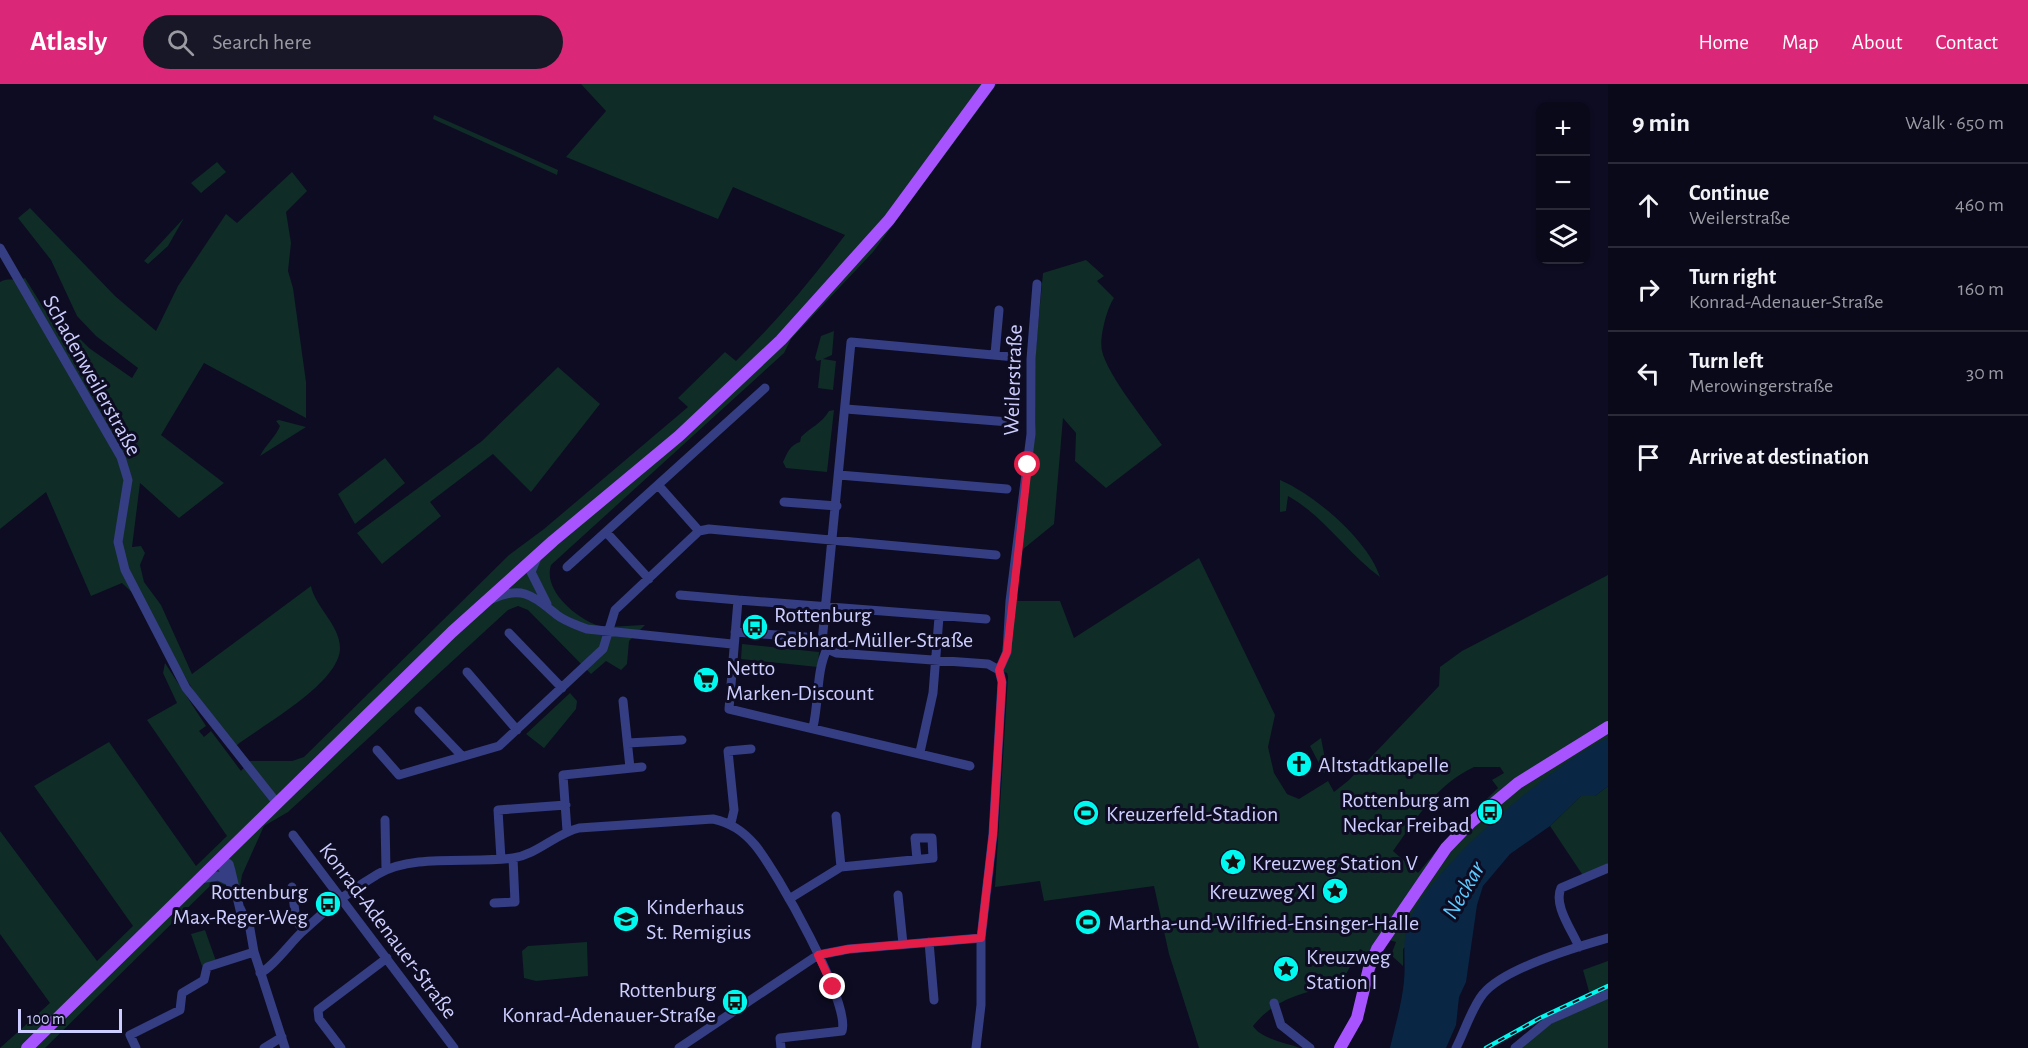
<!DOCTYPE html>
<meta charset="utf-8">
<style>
:root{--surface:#0a091a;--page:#181727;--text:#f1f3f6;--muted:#999aa2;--line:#2a2a39;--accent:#db2777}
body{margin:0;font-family:"Alegreya Sans",sans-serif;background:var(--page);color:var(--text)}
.controls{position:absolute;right:18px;top:18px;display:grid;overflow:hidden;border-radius:12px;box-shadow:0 2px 4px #0004}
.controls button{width:54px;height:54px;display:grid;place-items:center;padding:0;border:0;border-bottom:2px solid var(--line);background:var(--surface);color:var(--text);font:30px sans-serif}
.scale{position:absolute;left:18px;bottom:15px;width:104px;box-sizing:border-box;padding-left:6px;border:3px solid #cdceff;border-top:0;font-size:16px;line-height:21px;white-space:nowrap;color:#cdceff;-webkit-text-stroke:4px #0d0c22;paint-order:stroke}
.stop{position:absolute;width:18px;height:18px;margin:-14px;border:4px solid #e11d48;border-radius:50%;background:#fff}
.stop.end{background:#e11d48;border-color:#fff;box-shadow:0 2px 6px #0008}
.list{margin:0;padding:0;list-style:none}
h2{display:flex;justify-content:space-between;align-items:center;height:78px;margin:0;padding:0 24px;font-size:26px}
h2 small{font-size:20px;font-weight:400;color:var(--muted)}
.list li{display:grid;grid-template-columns:39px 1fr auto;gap:18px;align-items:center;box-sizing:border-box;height:84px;padding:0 24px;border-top:2px solid var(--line)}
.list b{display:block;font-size:22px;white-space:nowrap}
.list p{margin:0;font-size:20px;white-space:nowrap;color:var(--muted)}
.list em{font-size:20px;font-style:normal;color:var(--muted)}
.icon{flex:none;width:33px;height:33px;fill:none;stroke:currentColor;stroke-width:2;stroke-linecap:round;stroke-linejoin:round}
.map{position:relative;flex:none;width:1608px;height:964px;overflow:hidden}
header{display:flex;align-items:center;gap:36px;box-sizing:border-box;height:84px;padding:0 30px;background:var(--accent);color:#fff}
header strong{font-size:28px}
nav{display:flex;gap:33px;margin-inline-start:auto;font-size:21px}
.search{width:420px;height:54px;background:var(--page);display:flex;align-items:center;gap:15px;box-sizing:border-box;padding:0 21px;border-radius:33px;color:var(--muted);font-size:22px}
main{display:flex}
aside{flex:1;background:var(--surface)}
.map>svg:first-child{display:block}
.green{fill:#0f2c27;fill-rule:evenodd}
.water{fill:#092744}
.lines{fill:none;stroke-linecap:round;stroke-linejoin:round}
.minor{stroke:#353d83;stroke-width:9}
.major{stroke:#a754ff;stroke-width:12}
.rail-casing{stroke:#00f8ee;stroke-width:4.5}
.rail{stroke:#0d0c22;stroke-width:2;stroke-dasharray:7;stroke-linecap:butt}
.route{stroke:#e11d48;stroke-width:8}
.labels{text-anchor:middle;stroke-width:6;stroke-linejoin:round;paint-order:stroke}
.street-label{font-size:22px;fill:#cdceff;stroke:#0d0c22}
.poi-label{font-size:22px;fill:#cdceff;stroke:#0d0c22;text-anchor:start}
.water-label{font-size:24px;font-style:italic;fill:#5bcaff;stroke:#0d0c22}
</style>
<header>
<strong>Atlasly</strong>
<div class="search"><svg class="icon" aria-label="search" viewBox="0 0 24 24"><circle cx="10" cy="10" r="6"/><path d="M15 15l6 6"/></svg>Search here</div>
<nav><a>Home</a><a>Map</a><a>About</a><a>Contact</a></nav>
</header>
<main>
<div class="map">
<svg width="1608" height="964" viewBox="0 0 1608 964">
<rect width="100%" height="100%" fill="#0d0c22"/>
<path class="green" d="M581 0H997L873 168 791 255 784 269 551 481C543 505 573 531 594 540 604 545 633 541 645 541L629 557 627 580 621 586 606 577 591 590 528 526 518 522 508 526 288 728 264 742 242 791 240 803 213 799 45 964H0L50 919 0 850V747L97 877 133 842 34 702 109 658 196 782 227 752 147 636 177 619 163 589 165 579 206 642 199 647 204 653 211 647 241 687 250 677H292L304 673 509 471 544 445 688 323 678 314 725 268 736 277C776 238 811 197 845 151L733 103 718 135 566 73 606 27Z
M434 31 558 86 557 91 433 35Z
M217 78 226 88 201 109 191 99Z
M292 88 307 107 286 128 291 159 288 187 293 204 306 298V334L204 279 161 351 224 399 179 434 140 399 132 463 141 462 145 469 140 481 144 498 161 521 192 590 311 502C315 523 340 541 340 564 340 600 259 643 233 664L209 634 142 518 122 499 91 512 46 408 0 445V198C8 193 16 198 25 194L51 236 56 239 60 235 89 264 132 294 138 284 96 252 77 232 51 176 18 134 30 124 115 212 156 247 178 202 226 130 237 139Z
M184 134 168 162 148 180 144 177Z
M1086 176 1104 192 1097 197 1114 214C1107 224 1099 254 1102 267 1108 292 1146 338 1162 361L1106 404 1075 377 1076 349 1063 334 1054 440 1022 466 1036 338 1035 274 1043 189Z
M834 247 832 271 823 275 836 277 833 306 818 304 821 276 817 277 815 274 821 252Z
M558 283 600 320 531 408 493 370 430 418 441 432 382 480 357 449 482 357Z
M834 326 827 388 786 384 783 378C787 369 790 361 800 358L801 353C811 343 821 340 829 327Z
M279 336 306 343 260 372C266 360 275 354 280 342L276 337Z
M385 374 405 399 355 440 338 410Z
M1280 396C1315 411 1368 456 1380 493 1347 469 1324 432 1288 412L1286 427 1280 428Z
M1199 474 1275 631 1268 663 1274 689 1287 710 1299 715 1328 697 1334 708 1349 696 1439 602 1440 583 1462 567 1608 491V654L1403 865V882L1391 871 1396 858 1386 855 1369 870 1360 865 1341 899C1306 909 1277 912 1253 942 1261 955 1287 959 1300 964H1199L1169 870 1154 802 1044 817 1040 797 995 803 1008 593 1007 589 999 586 1010 517H1060L1074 554ZM1474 683H1500L1504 689 1492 696 1498 704 1447 754 1418 789 1393 767C1416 735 1437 700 1474 683Z
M742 560 819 568 818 583 741 575Z
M570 609 577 617 576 625 544 664 526 650Z
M1321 654 1327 685 1324 689 1310 662Z
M1608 702V789L1586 796 1550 742 1581 712H1595Z
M205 846 216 877 202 882 191 850Z
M587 858 588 892 536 897 524 894 522 867 528 862Z
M1608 877V964H1519L1552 939 1592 918 1583 886Z"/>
<path class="water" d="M1608 654V702L1595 712H1581L1550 742 1510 770 1483 802 1477 821 1466 898 1459 913 1456 941 1446 964H1390C1395 942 1402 919 1404 897 1406 878 1402 862 1407 843 1424 787 1555 678 1608 654Z"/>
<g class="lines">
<path class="minor" d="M0 164 121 373 128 396 118 458 125 486 186 604 277 719
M995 270 999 226
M846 325 1009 338
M839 391 1007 405
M659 402 699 447
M784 418 837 422
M699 447 709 445 996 471
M606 448 649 495
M536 476 531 488 547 520
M567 483 765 304
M680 511 738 516
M492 515C523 501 533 512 557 531 566 538 577 541 587 545L732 560
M735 548 806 553 822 558
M509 549 562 604
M999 586 988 580 836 569 827 565 822 558 851 258 1015 273
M467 588 517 646
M623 617 630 684
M419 627 462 672
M813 643C819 619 816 587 827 565
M628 659 682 656
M377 666 399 691 499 662 603 565 615 526 699 447
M920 668 933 609 939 533
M970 682 729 625 738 516 986 535
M836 732 841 783
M385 736 386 786
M731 739 734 726 728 667 751 665
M567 747 563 691 642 683
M293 751 454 964
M220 775 229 780 231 787 241 830
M501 775 498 726 566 721
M219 777 231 801
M200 795 218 792 229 797
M292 803 296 837 304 846
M898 811 903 860
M789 815 841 783 933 774 932 754H915L917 775
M494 819 515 818 513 774
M240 824 250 845 254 868 285 964
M929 858 934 916
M1579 863C1572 846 1553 821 1561 804L1608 784
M260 889C272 884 291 858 302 848 324 827 352 805 378 790 413 769 473 780 513 774 538 770 555 750 579 744L713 735C731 739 743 747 755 761 776 786 851 919 842 947L780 954 781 964
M1274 919 1281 941 1310 964
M136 964 130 951 180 926 182 909 204 896 207 883 254 868
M264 964 282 953
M341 964 319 935 318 926 387 874
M679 964 818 871 849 865 981 854
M976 964 981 921V854L993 750 1002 598 999 586 1007 568 1010 517 1031 350V275L1037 200
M1456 964C1464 949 1472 923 1483 910 1503 885 1576 863 1608 854
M1515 964 1549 936 1608 910"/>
<path class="major" d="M27 964 452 548 553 457 679 352 781 256 889 136 989 0
M1340 964 1357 934 1369 884 1377 865 1446 764 1470 739 1518 699 1608 643"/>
<g class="rail-casing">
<path id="rail" d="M1486 964 1540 934 1608 902"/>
</g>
<use href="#rail" class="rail"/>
</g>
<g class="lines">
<path class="route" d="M833 903 818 871 849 865 981 854 993 750 1002 598 999 586 1007 568 1028 381"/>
</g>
<defs>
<g id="bus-disc" transform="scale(1.35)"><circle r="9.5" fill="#00f8ee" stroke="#0d0c22"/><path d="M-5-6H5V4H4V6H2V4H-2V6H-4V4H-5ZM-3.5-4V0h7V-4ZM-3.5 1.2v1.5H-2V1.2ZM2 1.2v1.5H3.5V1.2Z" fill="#111"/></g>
<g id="supermarket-disc" transform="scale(1.35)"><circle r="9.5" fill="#00f8ee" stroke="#0d0c22"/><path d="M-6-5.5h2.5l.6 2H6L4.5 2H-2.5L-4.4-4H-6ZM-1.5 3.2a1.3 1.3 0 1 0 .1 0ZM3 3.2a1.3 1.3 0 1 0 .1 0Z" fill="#111"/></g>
<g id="church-disc" transform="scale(1.35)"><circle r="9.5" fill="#00f8ee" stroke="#0d0c22"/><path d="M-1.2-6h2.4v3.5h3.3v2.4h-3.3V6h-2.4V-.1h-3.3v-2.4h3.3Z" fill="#111"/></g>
<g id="stadium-disc" transform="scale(1.35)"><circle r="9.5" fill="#00f8ee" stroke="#0d0c22"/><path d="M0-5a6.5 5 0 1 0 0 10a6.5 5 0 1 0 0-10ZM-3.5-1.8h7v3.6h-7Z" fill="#111"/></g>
<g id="sight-disc" transform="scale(1.35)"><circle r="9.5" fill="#00f8ee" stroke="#0d0c22"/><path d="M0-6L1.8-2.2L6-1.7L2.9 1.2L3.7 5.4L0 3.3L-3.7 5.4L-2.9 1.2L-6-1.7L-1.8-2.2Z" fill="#111"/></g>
<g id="school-disc" transform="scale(1.35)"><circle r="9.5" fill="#00f8ee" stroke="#0d0c22"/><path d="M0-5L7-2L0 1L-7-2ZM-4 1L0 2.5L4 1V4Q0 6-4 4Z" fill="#111"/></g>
</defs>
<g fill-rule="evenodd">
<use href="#bus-disc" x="755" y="543"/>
<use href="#supermarket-disc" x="706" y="596"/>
<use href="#church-disc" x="1299" y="680"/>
<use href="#bus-disc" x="1490" y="728"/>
<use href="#stadium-disc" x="1086" y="729"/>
<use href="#sight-disc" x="1233" y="778"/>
<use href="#sight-disc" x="1335" y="807"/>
<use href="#bus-disc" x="328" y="820"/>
<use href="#school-disc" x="626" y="835"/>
<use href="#stadium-disc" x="1088" y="838"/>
<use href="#sight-disc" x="1286" y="885"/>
<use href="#bus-disc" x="735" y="918"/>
</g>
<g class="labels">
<g class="street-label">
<text transform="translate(93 291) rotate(61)" y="8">Schadenweilerstraße</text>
<text transform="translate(1012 296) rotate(-88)" y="8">Weilerstraße</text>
<text transform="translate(389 846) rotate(53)" y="8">Konrad-Adenauer-Straße</text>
</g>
<g class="poi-label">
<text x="774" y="538">Rottenburg<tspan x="774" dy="25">Gebhard-Müller-Straße</tspan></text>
<text x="726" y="591">Netto<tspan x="726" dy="25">Marken-Discount</tspan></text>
<text x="1318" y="688">Altstadtkapelle</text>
<text x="1470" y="723" text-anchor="end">Rottenburg am<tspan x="1470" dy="25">Neckar Freibad</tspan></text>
<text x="1106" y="737">Kreuzerfeld-Stadion</text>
<text x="1252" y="786">Kreuzweg Station V</text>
<text x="308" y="815" text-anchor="end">Rottenburg<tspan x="308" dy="25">Max-Reger-Weg</tspan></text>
<text x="1316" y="815" text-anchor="end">Kreuzweg XI</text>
<text x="646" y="830">Kinderhaus<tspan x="646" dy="25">St. Remigius</tspan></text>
<text x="1108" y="846">Martha-und-Wilfried-Ensinger-Halle</text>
<text x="1306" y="880">Kreuzweg<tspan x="1306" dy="25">Station I</tspan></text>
<text x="716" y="913" text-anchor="end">Rottenburg<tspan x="716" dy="25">Konrad-Adenauer-Straße</tspan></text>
</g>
<g class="water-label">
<text transform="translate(1463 806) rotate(-60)" y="8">Neckar</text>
</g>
</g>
</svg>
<div class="controls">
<button>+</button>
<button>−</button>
<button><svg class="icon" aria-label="layers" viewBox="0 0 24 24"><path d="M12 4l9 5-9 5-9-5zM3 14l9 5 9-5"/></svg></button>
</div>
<div class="scale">100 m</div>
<div class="stop" style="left:1028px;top:381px"></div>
<div class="stop end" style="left:833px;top:903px"></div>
</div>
<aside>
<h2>9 min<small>Walk · 650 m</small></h2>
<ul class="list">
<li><svg class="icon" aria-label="ahead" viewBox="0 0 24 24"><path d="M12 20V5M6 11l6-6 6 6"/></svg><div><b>Continue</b><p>Weilerstraße</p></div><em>460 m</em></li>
<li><svg class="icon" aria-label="right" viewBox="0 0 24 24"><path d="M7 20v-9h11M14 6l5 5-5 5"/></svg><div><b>Turn right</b><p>Konrad-Adenauer-Straße</p></div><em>160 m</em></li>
<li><svg class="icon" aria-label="left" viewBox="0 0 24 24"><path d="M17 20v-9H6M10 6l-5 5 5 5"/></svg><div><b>Turn left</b><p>Merowingerstraße</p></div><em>30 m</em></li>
<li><svg class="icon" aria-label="arrive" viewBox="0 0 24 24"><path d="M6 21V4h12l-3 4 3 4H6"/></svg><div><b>Arrive at destination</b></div></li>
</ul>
</aside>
</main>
